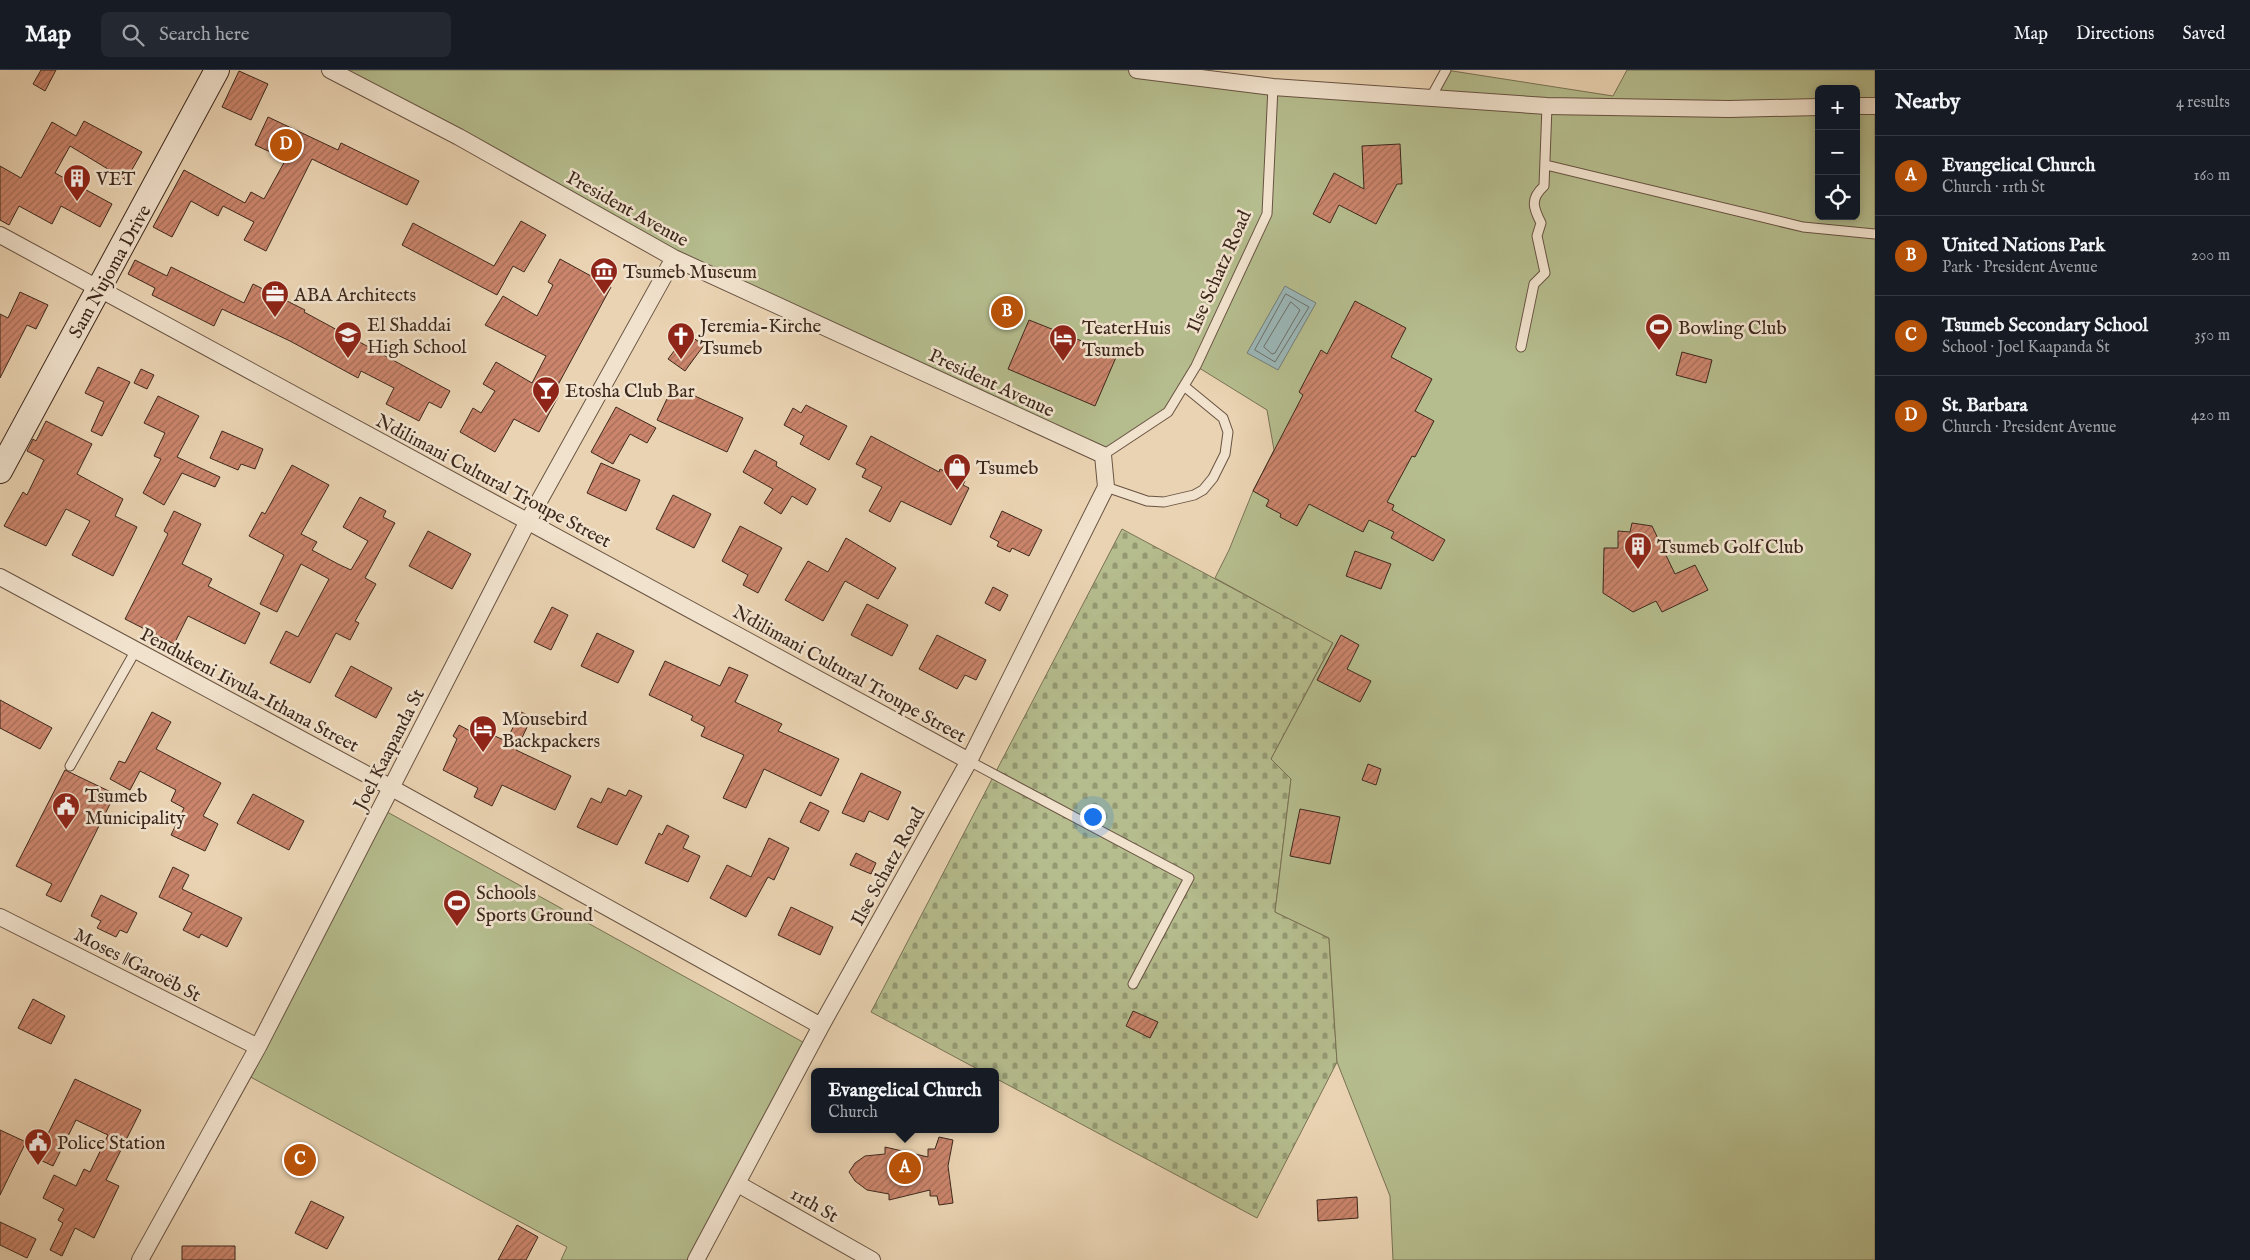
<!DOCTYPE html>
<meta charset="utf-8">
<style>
:root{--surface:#171b24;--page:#242831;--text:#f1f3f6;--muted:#9ea1a6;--line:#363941;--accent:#b45309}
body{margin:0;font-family:"IM FELL English",serif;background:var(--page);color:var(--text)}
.controls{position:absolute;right:15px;top:15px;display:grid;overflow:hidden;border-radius:8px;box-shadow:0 2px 8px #0003}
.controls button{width:45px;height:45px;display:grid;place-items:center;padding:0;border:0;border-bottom:1px solid var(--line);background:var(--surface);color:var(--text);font:25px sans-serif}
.you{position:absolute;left:1092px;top:746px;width:18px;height:18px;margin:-12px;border:4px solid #fff;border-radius:50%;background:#1a73e8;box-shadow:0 0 0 8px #1a73e833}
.badge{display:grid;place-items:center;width:32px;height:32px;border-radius:50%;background:var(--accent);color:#fff;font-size:16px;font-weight:700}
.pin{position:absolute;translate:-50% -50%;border:2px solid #fff;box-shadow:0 1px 5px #0006}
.popup{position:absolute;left:811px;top:998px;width:188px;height:65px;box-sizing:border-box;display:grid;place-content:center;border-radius:8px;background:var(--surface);filter:drop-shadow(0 1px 4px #0005);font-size:16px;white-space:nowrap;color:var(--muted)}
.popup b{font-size:19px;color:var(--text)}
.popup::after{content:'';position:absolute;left:50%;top:100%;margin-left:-10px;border:10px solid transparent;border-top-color:var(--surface)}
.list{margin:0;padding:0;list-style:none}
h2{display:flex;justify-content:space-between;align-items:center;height:65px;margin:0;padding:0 20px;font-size:21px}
h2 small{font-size:16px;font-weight:400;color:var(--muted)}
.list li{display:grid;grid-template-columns:32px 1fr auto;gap:15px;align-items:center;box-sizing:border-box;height:80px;padding:0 20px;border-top:1px solid var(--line)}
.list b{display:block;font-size:19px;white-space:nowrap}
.list p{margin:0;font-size:16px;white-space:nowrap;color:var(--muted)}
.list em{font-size:16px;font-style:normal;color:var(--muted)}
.icon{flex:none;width:28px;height:28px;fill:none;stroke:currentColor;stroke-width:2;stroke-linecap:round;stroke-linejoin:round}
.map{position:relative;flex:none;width:1875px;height:1190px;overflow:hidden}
header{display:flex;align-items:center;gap:30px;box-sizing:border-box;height:70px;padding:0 25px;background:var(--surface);border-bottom:1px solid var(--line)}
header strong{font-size:24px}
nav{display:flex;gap:28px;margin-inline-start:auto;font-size:18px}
.search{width:350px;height:45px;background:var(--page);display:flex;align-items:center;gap:12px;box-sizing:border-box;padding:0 18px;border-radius:8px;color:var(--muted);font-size:19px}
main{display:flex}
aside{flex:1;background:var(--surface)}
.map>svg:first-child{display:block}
.cemetery{fill:url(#cemetery-stones);stroke:#797254}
.park{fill:#b5bc8d;stroke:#797254;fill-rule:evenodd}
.water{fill:#9bb6b6;stroke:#757d78}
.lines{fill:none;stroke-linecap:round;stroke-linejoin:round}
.shore{stroke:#6c6f69;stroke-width:1}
.building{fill:url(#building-hatch);stroke:#3d281c}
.lane-casing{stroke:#685342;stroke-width:11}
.street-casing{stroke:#685342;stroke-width:18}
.secondary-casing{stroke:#3d281c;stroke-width:26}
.lane{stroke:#f1e2cd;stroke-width:9}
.street{stroke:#f1e2cd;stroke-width:16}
.secondary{stroke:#f1e2cd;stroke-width:24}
.labels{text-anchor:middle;stroke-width:5;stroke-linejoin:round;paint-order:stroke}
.poi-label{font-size:19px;fill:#3d281c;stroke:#f1e2cd;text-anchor:start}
.street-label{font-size:19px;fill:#3d281c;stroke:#f1e2cd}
</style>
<header>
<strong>Map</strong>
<div class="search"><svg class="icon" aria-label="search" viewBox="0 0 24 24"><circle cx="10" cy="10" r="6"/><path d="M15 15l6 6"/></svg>Search here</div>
<nav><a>Map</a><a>Directions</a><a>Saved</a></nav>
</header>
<main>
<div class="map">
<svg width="1875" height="1190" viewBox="0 0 1875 1190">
<defs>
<pattern id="cemetery-stones" width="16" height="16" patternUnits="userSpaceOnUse" patternTransform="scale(1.25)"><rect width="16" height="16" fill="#b5bc8d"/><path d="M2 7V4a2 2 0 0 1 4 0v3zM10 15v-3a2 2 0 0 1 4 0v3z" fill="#949972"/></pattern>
<pattern id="building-hatch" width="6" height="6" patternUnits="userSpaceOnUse" patternTransform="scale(1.25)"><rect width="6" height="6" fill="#cb856c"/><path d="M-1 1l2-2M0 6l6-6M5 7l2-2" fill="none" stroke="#a66d58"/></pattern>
</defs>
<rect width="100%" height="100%" fill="#ead3b2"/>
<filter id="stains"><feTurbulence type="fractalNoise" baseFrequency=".004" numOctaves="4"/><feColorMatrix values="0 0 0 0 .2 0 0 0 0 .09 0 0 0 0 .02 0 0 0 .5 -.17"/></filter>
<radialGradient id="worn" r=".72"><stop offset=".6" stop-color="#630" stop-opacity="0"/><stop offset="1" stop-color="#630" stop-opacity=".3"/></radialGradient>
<path class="cemetery" d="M1122 459 1333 572 1271 689 1291 709 1275 842 1329 868 1337 992 1257 1148 995 1008V1002H983L871 942Z"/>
<path class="park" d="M325 0H1152L1430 29 1446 0 1613 26 1627 0H1875V1190H1393L1390 1126 1337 992 1329 868 1275 842 1291 709 1271 689 1333 573 1215 508 1229 480 1253 421 1274 380 1267 340 1196 296 1168 342 1103 385 674 188ZM1819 19H1856V146H1819Z
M380 738 810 976 696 1190H561L567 1177 243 1003Z"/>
<path class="water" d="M1285 216 1316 233 1278 300 1247 283Z"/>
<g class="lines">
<path class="shore" d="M1286 224 1309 237 1275 292 1255 280Z
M1291 232 1300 240 1275 283 1272 284 1264 277Z"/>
</g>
<path class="building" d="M41 0H56L45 21 33 14Z
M239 1 268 14 251 50 222 37Z
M268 47 338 80 341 73 419 111 407 135 312 89 266 181 244 170 254 152 223 136 218 146 191 131 172 167 153 157 184 100 245 133 251 122 264 129 286 89 255 75Z
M84 51 142 82 126 110 70 76 55 103 112 134 100 157 61 136 52 154 19 136 9 155 0 150V96L21 108 52 52 76 66Z
M1400 74 1402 114H1397L1376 154 1339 135 1330 153 1313 144 1334 103 1364 119 1362 76Z
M521 151 546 165 524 202 513 196 497 225 402 175 413 153 494 196Z
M560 189 611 217 553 324 558 327 539 362 514 349 495 382 460 362 473 338 481 343 495 321 483 314 496 292 532 313 546 286 485 255 503 226 537 246 553 215 548 212Z
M135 190 167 206 171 197 244 233 253 214 305 240 304 242 450 321 441 338 429 332 419 351 386 334 394 318 361 301 358 308 290 271 222 239 214 256 152 225 155 218 128 204Z
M20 222 48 235 36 259 27 255 0 308V244L8 248Z
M1355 231 1406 258 1391 287 1432 309 1415 341 1434 351 1415 387 1412 386 1387 432 1394 435 1392 440 1445 470 1433 491 1391 468 1394 462 1369 450 1363 462 1309 434 1297 456 1280 447 1281 444 1266 436 1269 430 1253 421 1303 325 1299 322 1321 280 1327 284Z
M1029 250 1117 285 1095 336 1008 299Z
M687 264 704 275 685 301 668 289Z
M1682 282 1712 290 1706 313 1676 305Z
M98 297 130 312 102 366 91 361 104 332 85 323Z
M141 299 154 305 147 319 134 313Z
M673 316 743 348 727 382 657 350Z
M158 326 199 346 177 387 220 407 215 417 182 403 164 435 143 423 161 389 154 386 165 363 144 353Z
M806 335 847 356 829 390 800 374 804 366 784 355 793 338 801 343Z
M616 337 656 358 647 373 630 364 613 394 591 382Z
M46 351 92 374 77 404 123 429 115 446 137 457 113 506 72 485 90 451 66 439 46 476 4 456 23 422 27 425 44 390 27 381 33 369 36 371Z
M222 361 263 379 255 399 241 394 238 400 210 388Z
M871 366 939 402 940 399 965 411 963 415 969 418 951 455 901 431 890 452 869 441 882 417 862 407 866 399 856 394Z
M755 380 777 392 776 396 816 419 807 435 792 426 781 444 764 433 773 419 743 402Z
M601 393 640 410 626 441 587 423Z
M292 395 329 415 301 464 317 472 312 480 338 494 351 500 368 471 343 457 360 427 386 441 383 447 395 453 365 508 376 514 355 551 359 553 350 570 336 563 310 613 270 593 286 561 298 567 329 509 301 494 277 542 260 534 284 485 249 466 262 442 265 444Z
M673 425 711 444 694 478 656 459Z
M174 441 201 454 182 494 212 509 208 516 260 543 245 574 188 546 174 574 125 549 168 464 164 461Z
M1002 441 1042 460 1029 486 1012 478 1010 482 997 476 999 472 990 467Z
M1632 453 1652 456 1675 504 1695 495 1708 520 1662 542 1656 531 1633 542 1603 523 1604 478H1618V461L1630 462Z
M740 456 782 478 758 523 743 515 748 505 722 491Z
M428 461 471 484 452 519 409 496Z
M846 468 896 498 878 529 845 511 823 551 785 530 808 491 828 502Z
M1355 481 1391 494 1381 519 1346 506Z
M993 517 1008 525 1000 541 985 533Z
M867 534 908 555 892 586 851 565Z
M552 537 568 545 551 580 534 572Z
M597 563 634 581 618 613 581 596Z
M937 565 986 590 976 610 965 605 957 619 919 599Z
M1341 565 1359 575 1347 599 1371 611 1360 632 1317 610Z
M665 591 720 616 729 597 748 605 735 632 782 654 778 661 839 689 821 726 764 699 746 738 723 728 744 685 701 666 705 657 691 650 693 646 649 625Z
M351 596 392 618 376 648 335 626Z
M0 630 52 658 40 679 0 658Z
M152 642 171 652 156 679 221 713 203 746 218 754 205 781 171 765 184 738 171 731 176 720 140 701 130 720 110 709 119 691 125 693Z
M521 642 532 647 516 680 571 706 555 740 502 715 492 736 474 727 478 718 443 700 457 669 453 666 459 655 485 669 488 663 506 671Z
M1368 694 1381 699 1376 715 1362 710Z
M65 700 115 724 61 832 46 825 52 814 16 796Z
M861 703 901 722 888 750 869 741 864 752 842 743Z
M608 718 626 726 629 720 642 726 617 775 577 757 591 728 601 733Z
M253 724 304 751 289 780 237 753Z
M810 732 829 741 819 761 800 752Z
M1300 739 1340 747 1330 794 1290 786Z
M667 755 689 766 683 778 700 786 688 812 645 793 659 763 662 765Z
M769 768 789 778 774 810 768 807 746 847 710 828 727 795 751 807Z
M856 783 876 793 871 804 850 795Z
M173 797 189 805 182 819 242 848 227 877 201 864 199 868 183 860 192 843 159 827Z
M101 825 137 843 127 863 120 860 116 867 97 858 101 851 91 846Z
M791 837 833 857 820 885 778 865Z
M33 929 65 946 51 974 18 958Z
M1133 941 1158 952 1150 968 1126 956Z
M75 1009 141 1040 106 1110 119 1116 94 1168 75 1158 62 1186 50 1180 63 1153 58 1150 64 1139 43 1128 54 1105 76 1116 84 1099 90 1102 108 1065 76 1050 53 1096 36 1088Z
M0 1060 26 1072 0 1125Z
M939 1067 953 1070 948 1096 953 1133 939 1135 937 1126H930V1120L889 1130V1124L867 1120 855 1111 849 1102 855 1093 865 1086 885 1084V1077L928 1087V1079H935Z
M1357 1127 1358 1148 1318 1151 1317 1130Z
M311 1131 344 1147 327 1179 295 1163Z
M0 1152 36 1169 27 1188 0 1175Z
M517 1155 538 1167 526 1190H498Z
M182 1176H235V1190H182Z"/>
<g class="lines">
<g class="lane-casing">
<path id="lane" d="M1430 29 1446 0
M1546 95 1803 157 1875 164
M1521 277 1534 214 1545 203 1537 166 1541 153C1533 137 1530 129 1544 116L1547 36
M1103 385 1168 342 1196 296 1267 144 1273 17
M1106 417 1147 431 1164 432 1194 425 1203 420 1213 408 1225 384 1228 362 1223 348 1184 316
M969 691 1189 808 1133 914
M70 696 136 580"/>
</g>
<g class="street-casing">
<path id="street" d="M330 0 459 67 674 188 1103 385 1106 417 969 691 821 956 696 1190
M1137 0 1273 17 1547 36 1729 39 1819 37
M1856 36H1875
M0 165 969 691
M0 507 390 717 821 956
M0 847 258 977
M738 1114 872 1190
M140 1190 258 977 528 451 674 188"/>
</g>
<g class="secondary-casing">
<path id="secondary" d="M0 401 217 0"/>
</g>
<use href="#lane" class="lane"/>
<use href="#street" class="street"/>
<use href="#secondary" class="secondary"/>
</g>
<defs>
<g id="building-pin" transform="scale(1.4375)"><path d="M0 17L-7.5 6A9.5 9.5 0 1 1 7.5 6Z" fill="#8f2418" stroke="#f1e2cd"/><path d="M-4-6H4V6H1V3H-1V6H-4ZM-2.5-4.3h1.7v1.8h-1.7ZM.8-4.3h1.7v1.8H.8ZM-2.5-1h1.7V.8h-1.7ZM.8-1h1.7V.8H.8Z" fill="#fff"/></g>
<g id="museum-pin" transform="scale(1.4375)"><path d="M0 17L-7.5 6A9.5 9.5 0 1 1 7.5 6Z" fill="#8f2418" stroke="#f1e2cd"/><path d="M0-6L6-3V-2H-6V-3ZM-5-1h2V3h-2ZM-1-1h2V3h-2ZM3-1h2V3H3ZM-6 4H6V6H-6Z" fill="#fff"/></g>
<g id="office-pin" transform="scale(1.4375)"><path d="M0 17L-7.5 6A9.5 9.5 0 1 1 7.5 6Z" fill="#8f2418" stroke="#f1e2cd"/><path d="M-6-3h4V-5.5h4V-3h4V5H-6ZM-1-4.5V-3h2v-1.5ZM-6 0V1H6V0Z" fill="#fff"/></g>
<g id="stadium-pin" transform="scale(1.4375)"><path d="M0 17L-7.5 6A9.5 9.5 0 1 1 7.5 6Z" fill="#8f2418" stroke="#f1e2cd"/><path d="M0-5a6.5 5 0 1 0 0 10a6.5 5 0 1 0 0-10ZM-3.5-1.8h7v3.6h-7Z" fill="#fff"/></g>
<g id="school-pin" transform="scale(1.4375)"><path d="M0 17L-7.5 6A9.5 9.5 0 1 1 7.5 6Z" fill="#8f2418" stroke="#f1e2cd"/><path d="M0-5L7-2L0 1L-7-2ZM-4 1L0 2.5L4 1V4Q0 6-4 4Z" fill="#fff"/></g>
<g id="church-pin" transform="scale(1.4375)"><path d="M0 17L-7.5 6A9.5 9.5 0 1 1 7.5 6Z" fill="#8f2418" stroke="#f1e2cd"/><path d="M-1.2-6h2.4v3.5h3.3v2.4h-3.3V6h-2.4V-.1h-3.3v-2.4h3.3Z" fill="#fff"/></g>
<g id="hotel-pin" transform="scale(1.4375)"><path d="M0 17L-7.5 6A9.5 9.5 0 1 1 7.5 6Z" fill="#8f2418" stroke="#f1e2cd"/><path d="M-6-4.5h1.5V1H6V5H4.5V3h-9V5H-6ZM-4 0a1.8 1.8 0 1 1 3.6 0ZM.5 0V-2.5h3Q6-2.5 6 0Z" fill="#fff"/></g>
<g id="bar-pin" transform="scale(1.4375)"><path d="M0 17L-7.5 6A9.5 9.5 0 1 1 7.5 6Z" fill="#8f2418" stroke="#f1e2cd"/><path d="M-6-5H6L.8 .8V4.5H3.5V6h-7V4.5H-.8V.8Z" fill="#fff"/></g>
<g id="shop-pin" transform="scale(1.4375)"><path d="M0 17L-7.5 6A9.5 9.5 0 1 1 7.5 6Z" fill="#8f2418" stroke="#f1e2cd"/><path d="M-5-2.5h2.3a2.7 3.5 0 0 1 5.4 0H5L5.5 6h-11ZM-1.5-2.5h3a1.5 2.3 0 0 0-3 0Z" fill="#fff"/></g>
<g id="civic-pin" transform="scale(1.4375)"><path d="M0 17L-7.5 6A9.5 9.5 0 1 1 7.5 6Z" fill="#8f2418" stroke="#f1e2cd"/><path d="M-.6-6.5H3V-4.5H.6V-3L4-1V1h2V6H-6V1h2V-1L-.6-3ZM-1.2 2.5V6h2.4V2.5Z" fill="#fff"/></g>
</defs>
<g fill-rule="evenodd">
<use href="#building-pin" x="77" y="108"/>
<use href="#museum-pin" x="604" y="201"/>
<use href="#office-pin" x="275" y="224"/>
<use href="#stadium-pin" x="1659" y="257"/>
<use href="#school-pin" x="348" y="265"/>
<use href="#church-pin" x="681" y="266"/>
<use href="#hotel-pin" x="1063" y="268"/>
<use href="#bar-pin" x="546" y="320"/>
<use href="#shop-pin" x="957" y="397"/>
<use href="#building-pin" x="1638" y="476"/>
<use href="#hotel-pin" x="483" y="659"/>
<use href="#civic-pin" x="66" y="736"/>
<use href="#stadium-pin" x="457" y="833"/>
<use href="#civic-pin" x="38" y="1072"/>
</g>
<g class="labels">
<g class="poi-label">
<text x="96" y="115">VET</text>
<text x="623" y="208">Tsumeb Museum</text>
<text x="294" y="231">ABA Architects</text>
<text x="367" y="261">El Shaddai<tspan x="367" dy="22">High School</tspan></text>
<text x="700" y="262">Jeremia-Kirche<tspan x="700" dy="22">Tsumeb</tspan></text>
<text x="1082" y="264">TeaterHuis<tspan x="1082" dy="22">Tsumeb</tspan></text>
<text x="1678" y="264">Bowling Club</text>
<text x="565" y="327">Etosha Club Bar</text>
<text x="976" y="404">Tsumeb</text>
<text x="1657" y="483">Tsumeb Golf Club</text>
<text x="502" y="655">Mousebird<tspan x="502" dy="22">Backpackers</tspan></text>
<text x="85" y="732">Tsumeb<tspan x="85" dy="22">Municipality</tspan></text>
<text x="476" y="829">Schools<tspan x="476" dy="22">Sports Ground</tspan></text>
<text x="57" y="1079">Police Station</text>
</g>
<g class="street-label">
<text transform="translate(628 138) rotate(29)" y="7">President Avenue</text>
<text transform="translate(109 201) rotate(-61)" y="7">Sam Nujoma Drive</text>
<text transform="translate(1218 201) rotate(-66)" y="7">Ilse Schatz Road</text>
<text transform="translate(992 312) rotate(25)" y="7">President Avenue</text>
<text transform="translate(494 410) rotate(28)" y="7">Ndilimani Cultural Troupe Street</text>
<text transform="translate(850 603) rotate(29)" y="7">Ndilimani Cultural Troupe Street</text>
<text transform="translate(250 619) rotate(28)" y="7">Pendukeni Iivula-Ithana Street</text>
<text transform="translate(388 679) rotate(-63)" y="7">Joel Kaapanda St</text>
<text transform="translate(887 796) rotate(-61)" y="7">Ilse Schatz Road</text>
<text transform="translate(138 894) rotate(27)" y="7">Moses ǁGaroëb St</text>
<text transform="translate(815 1134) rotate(30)" y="7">11th St</text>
</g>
</g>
<rect width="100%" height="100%" filter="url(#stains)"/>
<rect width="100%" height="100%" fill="url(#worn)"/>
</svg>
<div class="controls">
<button>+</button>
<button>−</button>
<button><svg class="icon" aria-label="locate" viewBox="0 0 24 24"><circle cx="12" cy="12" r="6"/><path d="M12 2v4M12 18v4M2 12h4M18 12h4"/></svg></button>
</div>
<div class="you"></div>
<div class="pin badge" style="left:905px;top:1098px">A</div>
<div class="popup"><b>Evangelical Church</b>Church</div>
<div class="pin badge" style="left:1007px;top:242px">B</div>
<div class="pin badge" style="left:300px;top:1090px">C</div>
<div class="pin badge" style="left:286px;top:75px">D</div>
</div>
<aside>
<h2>Nearby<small>4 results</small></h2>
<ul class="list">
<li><span class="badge">A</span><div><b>Evangelical Church</b><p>Church · 11th St</p></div><em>160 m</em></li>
<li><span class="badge">B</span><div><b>United Nations Park</b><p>Park · President Avenue</p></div><em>200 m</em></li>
<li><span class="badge">C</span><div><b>Tsumeb Secondary School</b><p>School · Joel Kaapanda St</p></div><em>350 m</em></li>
<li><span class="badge">D</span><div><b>St. Barbara</b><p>Church · President Avenue</p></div><em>420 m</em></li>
</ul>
</aside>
</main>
